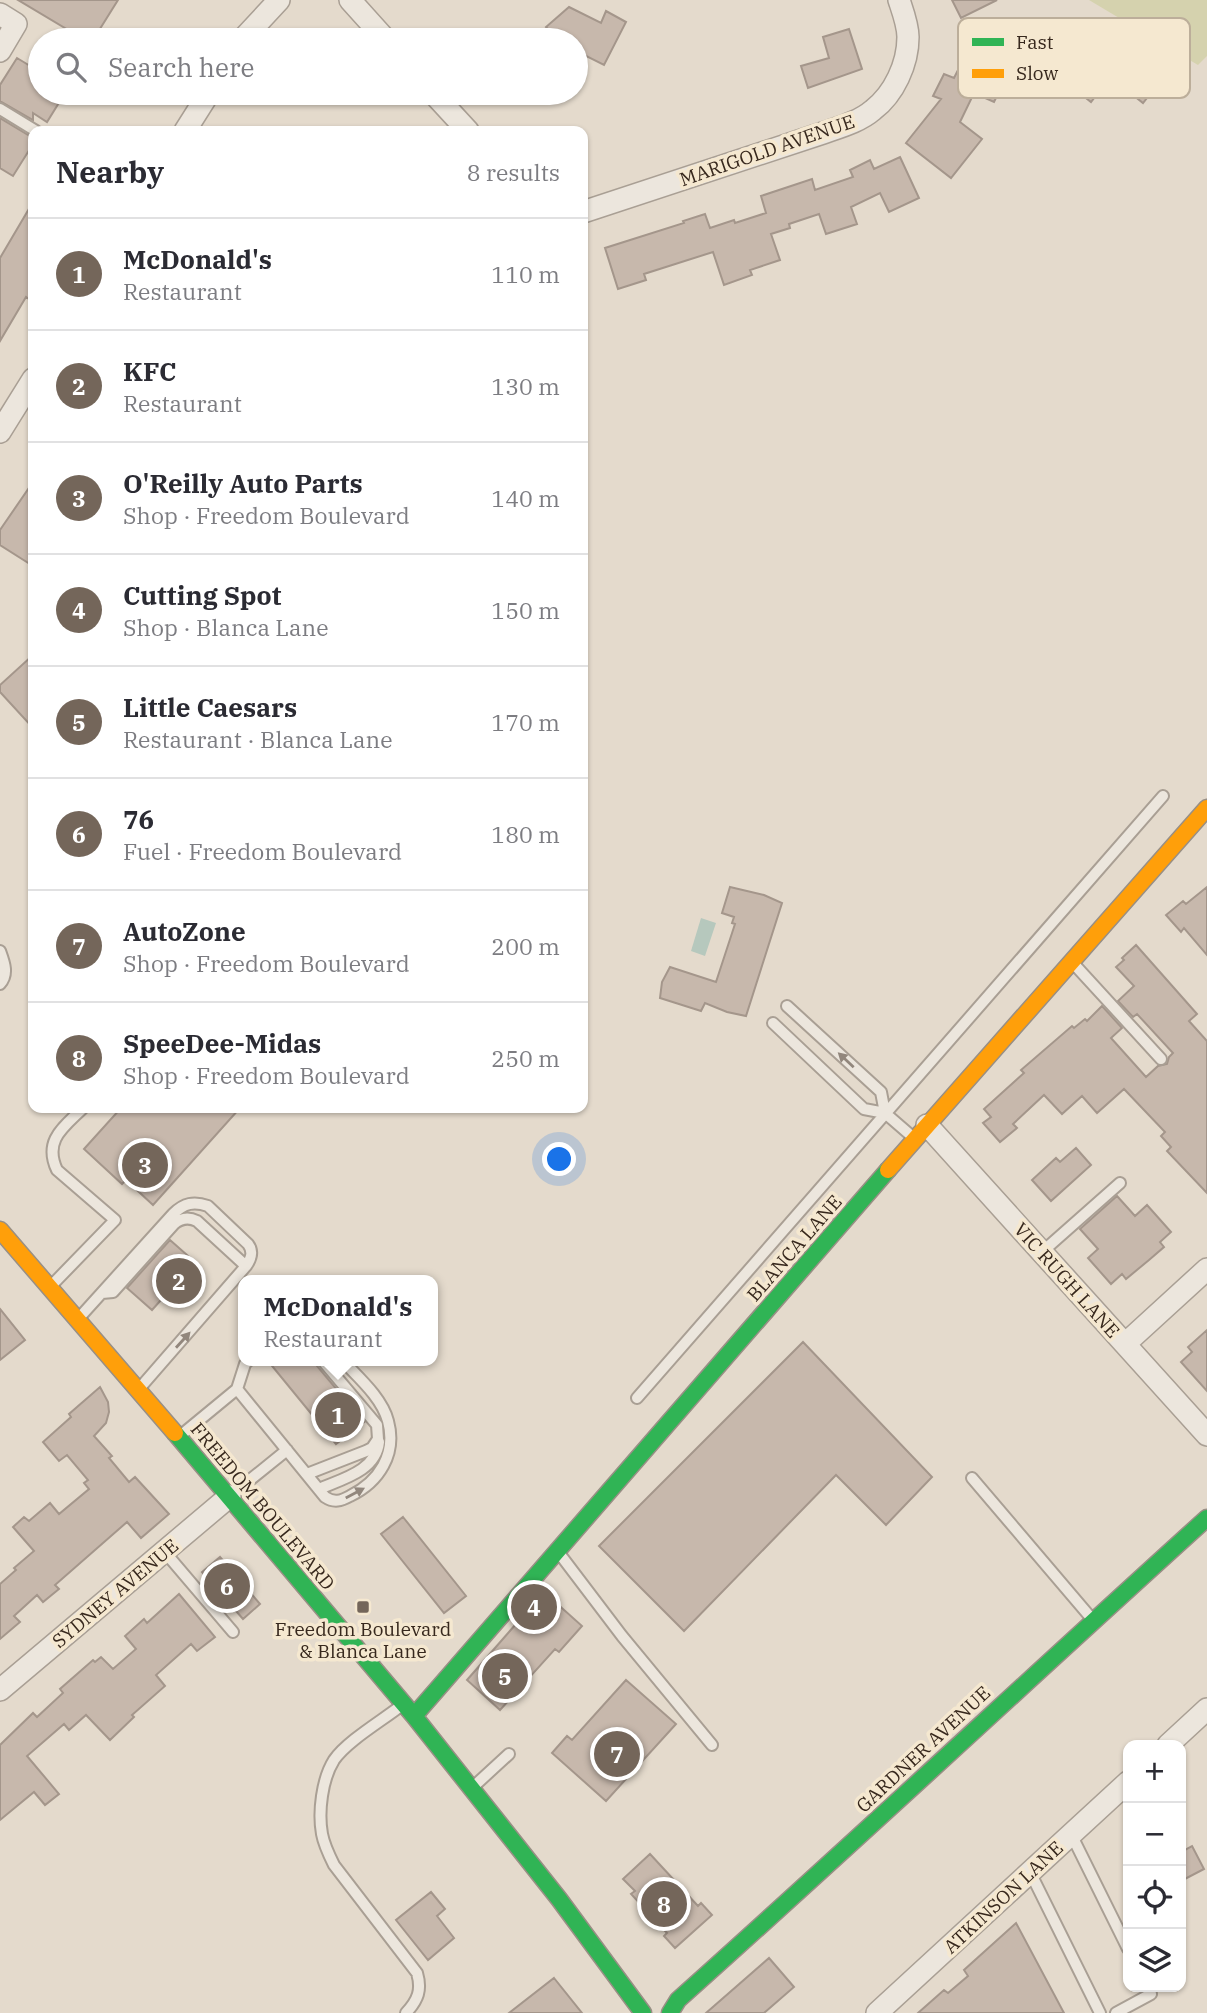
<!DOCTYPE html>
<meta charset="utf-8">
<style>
:root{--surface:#fff;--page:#f2f2f3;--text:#2b2b33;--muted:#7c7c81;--line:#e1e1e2;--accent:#74665a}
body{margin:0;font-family:"IBM Plex Serif",serif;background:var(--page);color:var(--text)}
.controls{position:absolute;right:21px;bottom:21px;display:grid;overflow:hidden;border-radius:14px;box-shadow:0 2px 5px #0004}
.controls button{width:63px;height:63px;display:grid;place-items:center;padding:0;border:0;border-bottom:2px solid var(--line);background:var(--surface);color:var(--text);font:35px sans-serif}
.you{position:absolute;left:560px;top:1160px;width:24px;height:24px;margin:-18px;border:5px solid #fff;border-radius:50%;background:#1a73e8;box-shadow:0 0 0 10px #1a73e833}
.badge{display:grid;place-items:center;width:46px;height:46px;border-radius:50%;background:var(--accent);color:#fff;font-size:23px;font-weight:700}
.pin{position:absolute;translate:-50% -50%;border:4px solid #fff;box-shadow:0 2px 7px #0006}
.popup{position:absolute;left:238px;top:1275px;width:200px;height:91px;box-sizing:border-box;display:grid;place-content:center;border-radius:14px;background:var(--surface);filter:drop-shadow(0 2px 5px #0005);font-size:23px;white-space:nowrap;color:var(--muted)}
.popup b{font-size:26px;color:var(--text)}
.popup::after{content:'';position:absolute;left:50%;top:100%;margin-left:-14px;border:14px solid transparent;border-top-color:var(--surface)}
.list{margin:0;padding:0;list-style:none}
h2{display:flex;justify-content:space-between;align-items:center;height:91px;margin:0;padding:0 28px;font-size:30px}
h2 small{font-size:23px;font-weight:400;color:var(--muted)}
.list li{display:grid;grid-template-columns:46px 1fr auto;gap:21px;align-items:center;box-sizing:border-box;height:112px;padding:0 28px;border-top:2px solid var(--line)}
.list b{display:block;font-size:26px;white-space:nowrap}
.list p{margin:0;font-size:23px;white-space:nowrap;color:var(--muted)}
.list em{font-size:23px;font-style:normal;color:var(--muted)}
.icon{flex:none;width:38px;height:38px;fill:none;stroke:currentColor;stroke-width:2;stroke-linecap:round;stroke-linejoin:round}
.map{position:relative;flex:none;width:1207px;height:2013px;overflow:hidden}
.search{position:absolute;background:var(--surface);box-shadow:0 2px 5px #0004;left:28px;top:28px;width:560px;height:77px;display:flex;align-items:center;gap:18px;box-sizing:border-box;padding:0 24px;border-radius:38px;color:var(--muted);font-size:26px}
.panel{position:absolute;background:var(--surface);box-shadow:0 2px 5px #0004;left:28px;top:126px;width:560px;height:987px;border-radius:14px}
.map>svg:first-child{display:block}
.green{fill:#d5d2ae}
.water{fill:#b6c8bd}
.building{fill:#c7b8ac;stroke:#a4968b;stroke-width:2}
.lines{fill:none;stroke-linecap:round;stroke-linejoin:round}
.lane-casing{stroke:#a99f94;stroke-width:14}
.street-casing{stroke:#a99f94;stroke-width:24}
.fast-casing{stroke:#988f85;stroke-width:19}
.slow-casing{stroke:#988f85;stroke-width:19}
.lane{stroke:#ece6dd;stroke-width:10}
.street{stroke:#ece6dd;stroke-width:21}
.fast{stroke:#30b455;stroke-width:16}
.slow{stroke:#ff9f0a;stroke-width:16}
.oneway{fill:#92877d}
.poi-dot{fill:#74665a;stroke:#f5e8d0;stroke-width:2.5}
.labels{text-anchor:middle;stroke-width:7;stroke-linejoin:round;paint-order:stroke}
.street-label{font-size:19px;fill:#37281d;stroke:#f5e8d0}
.poi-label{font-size:19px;fill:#37281d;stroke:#f5e8d0}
.key{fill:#f5e8d0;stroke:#bcae9a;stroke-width:2}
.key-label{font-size:19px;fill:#37281d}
</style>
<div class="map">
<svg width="1207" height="2013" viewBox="0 0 1207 2013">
<rect width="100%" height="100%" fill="#e4dacc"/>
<path class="green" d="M1089 0H1207V56L1198 65Z"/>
<path class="water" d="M701 918 716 923 705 956 691 951Z"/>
<path class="building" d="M18 0H118L93 40H85Z
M952 0H997L961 18Z
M569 7 601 23 606 11 626 22 604 65 576 51V40H558L546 27Z
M849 29 862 69 808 88 801 66 829 58 823 37Z
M1059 42 1108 80 1091 102 1072 87 1066 95 1036 71Z
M966 54 1008 74 994 102 974 93 960 122 982 139 951 178 906 143 941 99 933 96 944 74 954 78Z
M17 58 40 72V93H65L47 122 33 113V120L0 101V85Z
M1136 58 1162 79 1143 103 1117 82Z
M0 118 33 138V144L13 176 0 168Z
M900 157 919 198 889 212 880 193 851 207 857 224 826 234 819 214 789 224 790 228 771 234 780 260 750 270 752 275 724 285 713 252 644 274 646 280 618 289 605 248 684 223 683 221 705 214 710 228 734 220 735 223 766 213 761 196 812 179 815 190 853 177 850 170 870 160 874 169Z
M33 202V302L26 297 0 341V258Z
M33 482V566L0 545V530Z
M33 655V728L0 692V685Z
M730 887 764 895 782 903 746 1016 727 1012 705 1003 701 1011 660 998 662 982 670 967 716 982 735 924 732 923 734 917 722 913Z
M1207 887V955L1184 928 1181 932 1166 915 1183 901 1186 904Z
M1136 945 1197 1014 1189 1021 1207 1041V1193L1167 1151 1171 1147 1161 1136 1165 1132 1124 1089 1097 1113 1082 1096 1062 1114 1044 1095 1013 1124 1017 1128 1000 1142 983 1123 991 1117 984 1109 1024 1073 1021 1070 1072 1026 1074 1028 1085 1019 1087 1021 1102 1006 1122 1028 1111 1038 1146 1077 1158 1066 1167 1064 1169 1057 1173 1053 1137 1014 1133 1017 1118 1001 1134 986 1116 967 1124 960 1122 958Z
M121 1108H240L153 1205 126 1180 122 1184 84 1149Z
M1076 1148 1091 1165 1051 1201 1032 1180 1056 1158 1060 1162Z
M1117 1196 1135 1216 1147 1205 1171 1232 1160 1242 1164 1247 1149 1260 1126 1279 1122 1274 1111 1284 1088 1258 1098 1249 1080 1229Z
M170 1240 195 1262 152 1310 127 1288Z
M0 1309 25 1340 0 1360Z
M1207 1330V1391L1181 1362 1192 1352 1188 1347Z
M803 1342 932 1477 886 1525 836 1475 684 1631 599 1546Z
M268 1361H315L317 1366 364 1422 336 1444Z
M100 1387 108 1402 109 1412 106 1423 94 1436 112 1456 109 1458 129 1482 135 1477 169 1514 141 1538 127 1522 55 1585 59 1589 43 1602 37 1595 14 1616 20 1622 0 1639V1584L16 1570 14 1568 34 1551 13 1527 24 1517 29 1521 50 1503 59 1514 89 1489 84 1483 88 1480 67 1455 59 1461 43 1442 71 1417 69 1414Z
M403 1517 466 1596 444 1613 381 1534Z
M220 1557 260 1604 243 1619 202 1572Z
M544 1592 582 1626 559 1652 555 1649 500 1710 467 1680Z
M179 1594 215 1637 197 1651 191 1644 156 1675 165 1686 132 1715 134 1717 110 1740 86 1715 69 1730 64 1724 27 1756 59 1794 45 1805 34 1792 0 1820V1745L33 1713 37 1717 63 1693 60 1689 93 1660 95 1662 101 1657 113 1669 136 1649 125 1636 144 1619 147 1623Z
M626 1680 676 1724 606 1801 552 1753 567 1736 572 1740Z
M1192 1846 1204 1869 1181 1881V1852Z
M650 1854 698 1906 701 1903 712 1915 675 1948 664 1936 667 1933 631 1894 635 1891 623 1879Z
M431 1892 445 1909 437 1916 454 1938 428 1960 396 1920Z
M1016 1923 1064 2013H918L944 1990 948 1993 968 1976 964 1970Z
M769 1958 794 1987 764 2013H706Z
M554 1978 582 2013H509Z"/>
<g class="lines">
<g class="lane-casing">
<path id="lane" d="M0 109 36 131
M0 951C4 962 9 974 0 984
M1073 963 1161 1059
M787 1006 881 1092 885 1113
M773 1023 864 1109 885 1113 915 1139
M1042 1252 1120 1183
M51 1286 115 1220 57 1170C43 1140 64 1127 83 1108
M102 1293 113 1292 174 1224C181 1218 189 1217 197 1221L246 1266
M79 1318 173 1214C184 1203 194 1201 208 1206L248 1244C254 1252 251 1259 246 1266L139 1389
M237 1389 325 1497C334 1503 341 1501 350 1496 379 1482 397 1454 388 1421 382 1398 359 1378 343 1361
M637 1398 1163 796
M180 1436 237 1389 245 1364 248 1361
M307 1474 366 1451 372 1448 378 1439 377 1425 323 1361
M972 1478 1092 1619
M319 1489C342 1479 376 1471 379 1442
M230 1496 287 1450
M164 1551 233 1632
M559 1553 622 1636 712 1745
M402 1705C383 1720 347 1741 334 1760 322 1779 318 1812 322 1834 324 1845 329 1855 334 1865L417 1973C422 1990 418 2000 406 2013
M473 1787 509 1754
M1071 1834 1128 1949
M1030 1872 1100 2013
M1116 2013 1151 1994 1147 1987"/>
</g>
<g class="street-casing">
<path id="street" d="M350 0 386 40
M0 14 16 24 0 51
M242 40 279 0
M433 93 468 131
M185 131 209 93
M583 212 823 133C840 127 859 122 873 110 894 94 908 64 908 37 908 25 903 12 899 0
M0 432 33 379
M927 1125 1207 1435
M1125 1344 1207 1269
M0 1690 230 1496
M1168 1745 1207 1709
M877 2013 1128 1782"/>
</g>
<g class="fast-casing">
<path id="fast" d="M175 1433 414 1716 559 1899 643 2013
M414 1716 888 1170
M670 2013 678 2000C856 1841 1030 1678 1207 1518"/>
</g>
<g class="slow-casing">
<path id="slow" d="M888 1170 1207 808
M0 1230 175 1433"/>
</g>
<use href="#lane" class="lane"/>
<use href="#street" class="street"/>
<use href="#fast" class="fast"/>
<use href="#slow" class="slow"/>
</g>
<defs><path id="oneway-solid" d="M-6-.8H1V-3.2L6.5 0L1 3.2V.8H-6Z" transform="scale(1.75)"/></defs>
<g class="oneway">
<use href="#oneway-solid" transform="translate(846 1060) rotate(-137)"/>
<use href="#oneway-solid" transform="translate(183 1340) rotate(-48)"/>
<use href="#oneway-solid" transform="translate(355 1493) rotate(-28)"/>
</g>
<rect class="poi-dot" x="356" y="1600" width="14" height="14" rx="3.5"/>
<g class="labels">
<g class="street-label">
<text transform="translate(767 150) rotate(-19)" y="7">MARIGOLD AVENUE</text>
<text transform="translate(794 1248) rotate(-49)" y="7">BLANCA LANE</text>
<text transform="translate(1067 1280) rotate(48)" y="7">VIC RUGH LANE</text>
<text transform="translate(263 1506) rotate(50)" y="7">FREEDOM BOULEVARD</text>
<text transform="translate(115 1593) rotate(-40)" y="7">SYDNEY AVENUE</text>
<text transform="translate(923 1749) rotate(-43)" y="7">GARDNER AVENUE</text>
<text transform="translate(1003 1897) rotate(-43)" y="7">ATKINSON LANE</text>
</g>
<g class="poi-label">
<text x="363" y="1636">Freedom Boulevard<tspan x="363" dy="22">&amp; Blanca Lane</tspan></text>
</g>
</g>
<rect x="958" y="18" width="232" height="80" rx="10" class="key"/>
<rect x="972" y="38" width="32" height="8" fill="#30b455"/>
<rect x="972" y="69" width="32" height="9" fill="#ff9f0a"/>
<g class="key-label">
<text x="1016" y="49">Fast</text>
<text x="1016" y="80">Slow</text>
</g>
</svg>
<div class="controls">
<button>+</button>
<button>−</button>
<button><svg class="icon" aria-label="locate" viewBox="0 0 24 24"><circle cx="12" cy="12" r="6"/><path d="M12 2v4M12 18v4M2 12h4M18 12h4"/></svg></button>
<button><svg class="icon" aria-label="layers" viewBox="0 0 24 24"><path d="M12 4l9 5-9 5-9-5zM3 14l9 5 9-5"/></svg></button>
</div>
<div class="you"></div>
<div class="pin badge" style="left:338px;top:1415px">1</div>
<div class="popup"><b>McDonald's</b>Restaurant</div>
<div class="pin badge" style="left:179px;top:1281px">2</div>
<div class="pin badge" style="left:145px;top:1165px">3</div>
<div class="pin badge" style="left:534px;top:1607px">4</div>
<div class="pin badge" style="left:505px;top:1676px">5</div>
<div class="pin badge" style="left:227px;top:1586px">6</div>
<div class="pin badge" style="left:617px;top:1754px">7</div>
<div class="pin badge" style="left:664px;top:1904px">8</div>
<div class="search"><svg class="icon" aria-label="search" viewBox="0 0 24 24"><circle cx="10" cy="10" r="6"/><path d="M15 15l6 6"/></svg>Search here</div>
<section class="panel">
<h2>Nearby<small>8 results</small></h2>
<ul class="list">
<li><span class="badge">1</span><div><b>McDonald's</b><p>Restaurant</p></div><em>110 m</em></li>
<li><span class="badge">2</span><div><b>KFC</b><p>Restaurant</p></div><em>130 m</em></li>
<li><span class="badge">3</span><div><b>O'Reilly Auto Parts</b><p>Shop · Freedom Boulevard</p></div><em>140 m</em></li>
<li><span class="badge">4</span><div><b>Cutting Spot</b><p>Shop · Blanca Lane</p></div><em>150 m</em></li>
<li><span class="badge">5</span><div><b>Little Caesars</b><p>Restaurant · Blanca Lane</p></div><em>170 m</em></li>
<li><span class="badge">6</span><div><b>76</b><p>Fuel · Freedom Boulevard</p></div><em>180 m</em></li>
<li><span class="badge">7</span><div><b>AutoZone</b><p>Shop · Freedom Boulevard</p></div><em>200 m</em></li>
<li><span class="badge">8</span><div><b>SpeeDee-Midas</b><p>Shop · Freedom Boulevard</p></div><em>250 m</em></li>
</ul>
</section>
</div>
